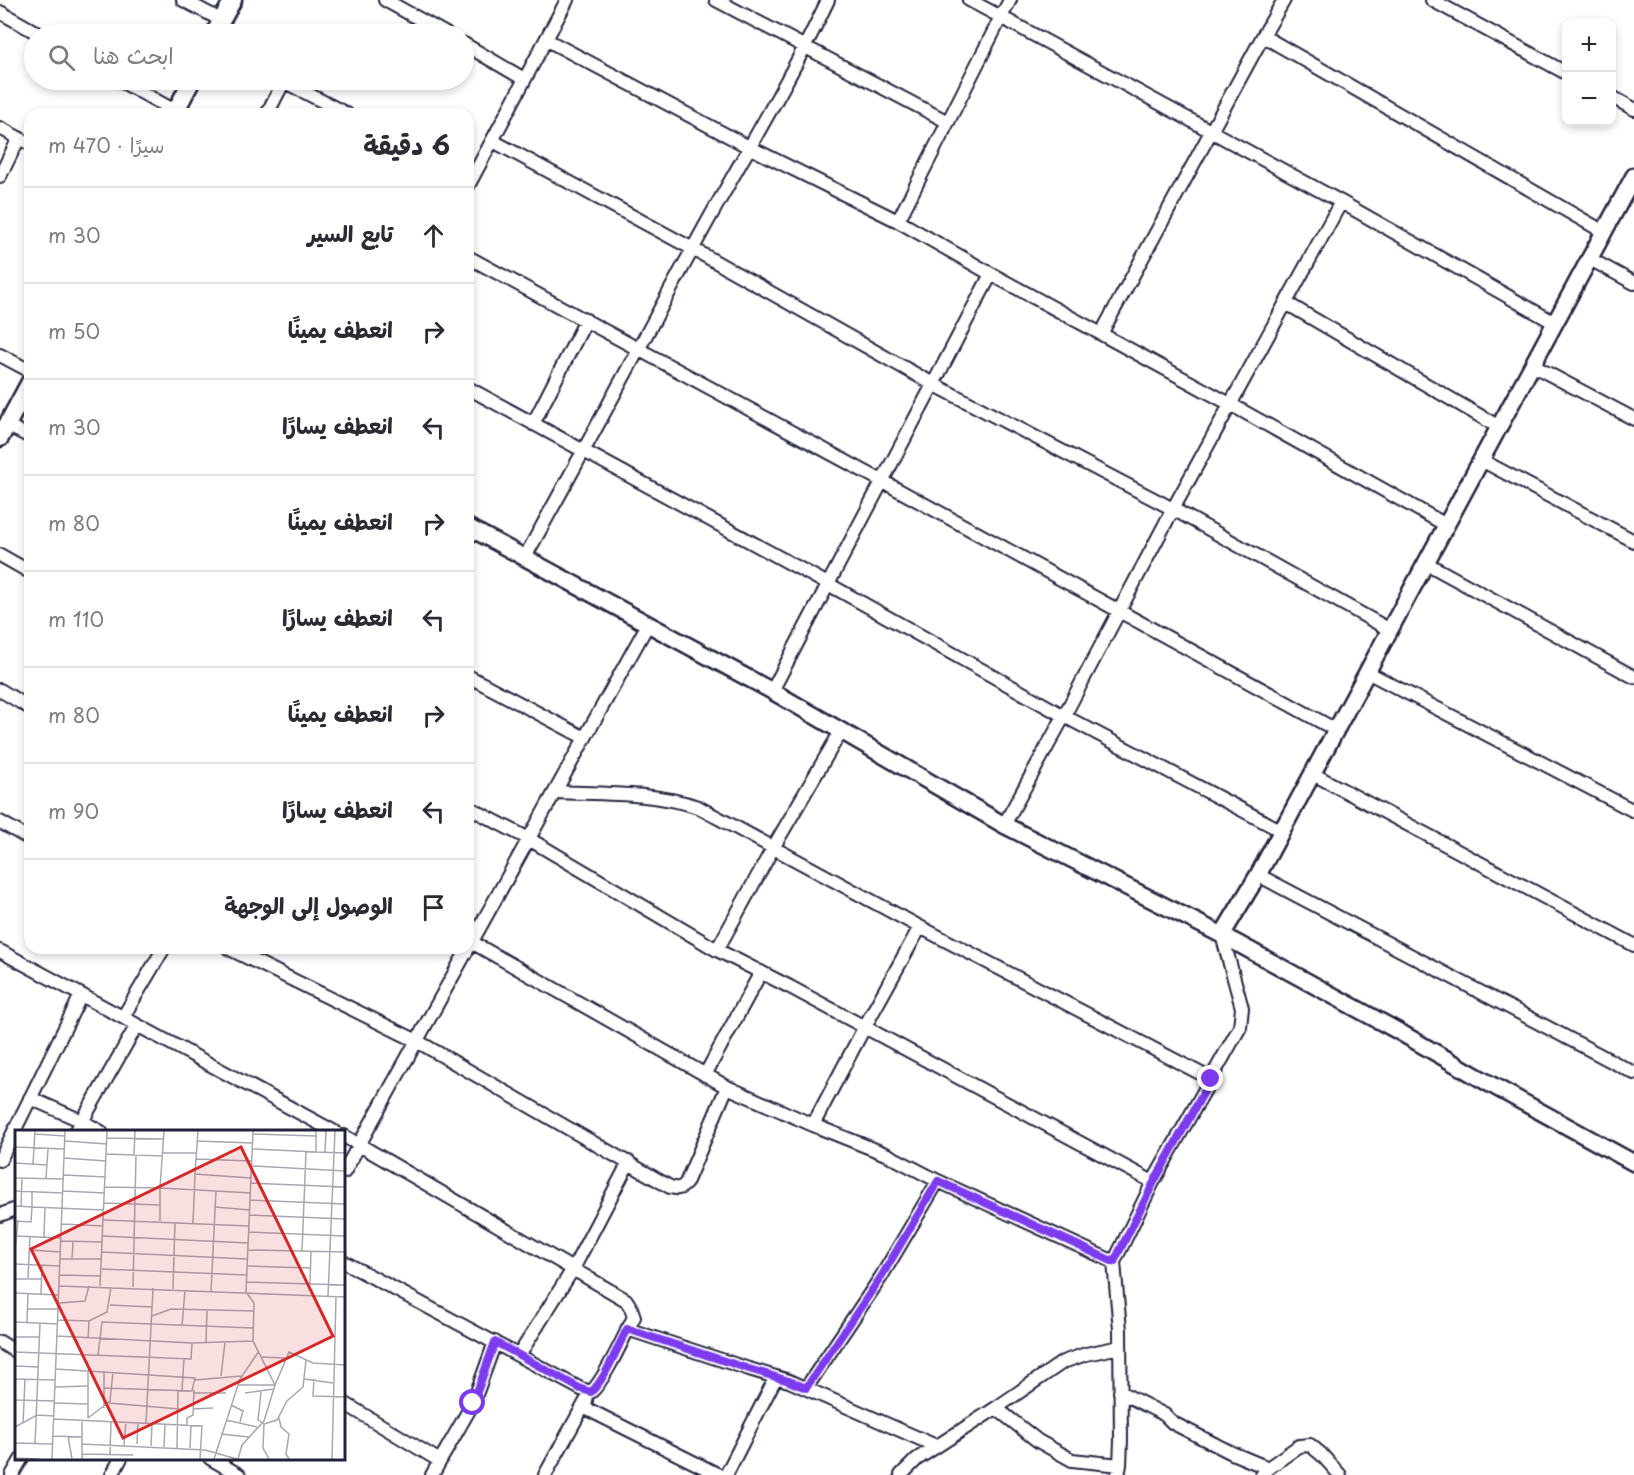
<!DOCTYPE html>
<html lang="ar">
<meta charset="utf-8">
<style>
:root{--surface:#fff;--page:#f7f7f7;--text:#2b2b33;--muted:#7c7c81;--line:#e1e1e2}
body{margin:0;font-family:"Playpen Sans","Playpen Sans Arabic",sans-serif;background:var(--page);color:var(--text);direction:rtl}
.controls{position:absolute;right:18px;top:18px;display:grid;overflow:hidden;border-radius:12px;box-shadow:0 3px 9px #0003}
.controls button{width:54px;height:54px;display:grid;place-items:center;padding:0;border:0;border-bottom:2px solid var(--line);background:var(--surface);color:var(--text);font:30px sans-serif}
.stop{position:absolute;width:18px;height:18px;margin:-14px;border:4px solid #7c3aed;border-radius:50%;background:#fff}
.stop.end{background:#7c3aed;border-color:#fff;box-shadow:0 2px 6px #0008}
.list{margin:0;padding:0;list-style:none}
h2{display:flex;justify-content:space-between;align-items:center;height:78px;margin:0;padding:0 24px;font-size:26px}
h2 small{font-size:20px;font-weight:400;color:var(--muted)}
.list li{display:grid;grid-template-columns:39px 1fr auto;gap:18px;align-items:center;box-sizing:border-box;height:96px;padding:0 24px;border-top:2px solid var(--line)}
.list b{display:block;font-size:22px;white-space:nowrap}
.list em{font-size:20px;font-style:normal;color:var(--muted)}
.icon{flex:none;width:33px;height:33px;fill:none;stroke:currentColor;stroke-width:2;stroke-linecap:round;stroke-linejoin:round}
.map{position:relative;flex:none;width:1634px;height:1475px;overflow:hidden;direction:ltr}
.search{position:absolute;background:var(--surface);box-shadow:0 3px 9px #0003;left:24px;top:24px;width:450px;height:66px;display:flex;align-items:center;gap:15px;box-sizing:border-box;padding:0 21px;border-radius:33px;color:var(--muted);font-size:22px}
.panel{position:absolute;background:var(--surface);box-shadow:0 3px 9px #0003;left:24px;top:108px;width:450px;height:846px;border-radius:18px;direction:rtl}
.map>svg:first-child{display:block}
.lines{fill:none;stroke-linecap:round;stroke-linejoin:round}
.minor-casing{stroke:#22223b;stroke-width:16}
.tertiary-casing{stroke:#22223b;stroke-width:20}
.secondary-casing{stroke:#22223b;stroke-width:21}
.minor{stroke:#fff;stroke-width:12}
.tertiary{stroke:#fff;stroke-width:15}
.secondary{stroke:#fff;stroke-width:16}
.route{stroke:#7c3aed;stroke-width:8}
.inset-road{fill:none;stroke:#a7a7b1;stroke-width:1.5}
.view{fill:#d62828;fill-opacity:0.15;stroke:#d62828;stroke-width:3}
.inset-edge{fill:none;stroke:#22223b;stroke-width:3}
</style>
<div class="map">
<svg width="1634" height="1475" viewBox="0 0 1634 1475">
<rect width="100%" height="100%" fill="#fff"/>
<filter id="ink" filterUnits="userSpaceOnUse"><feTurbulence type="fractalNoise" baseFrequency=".0167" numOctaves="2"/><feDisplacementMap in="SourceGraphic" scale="12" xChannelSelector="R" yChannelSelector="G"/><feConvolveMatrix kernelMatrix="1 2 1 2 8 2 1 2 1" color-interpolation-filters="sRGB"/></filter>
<g filter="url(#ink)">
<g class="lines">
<g class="minor-casing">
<path id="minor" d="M183 0 221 20
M385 0 446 34
M716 0 948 122
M969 0 1001 17 1010 0
M1284 0 1263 36 1604 232
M1432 0 1566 73
M0 12 39 34
M547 40 749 147 898 221 991 274 1230 404 1446 525
M464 44 524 79
M119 80 175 111
M281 80 347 114
M1612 97 1634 109
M267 114 284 81
M0 128 30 144
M493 141 693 249 933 384 1173 509 1390 630
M0 176 19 138
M468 186 567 0
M898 221 1001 17 1341 202
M468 257 882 481 1336 730
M1590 259 1634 283
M1286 303 1499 427
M1101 334 1263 36
M0 355 30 371
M1532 365 1634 419
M468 388 828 584 1064 716 1282 831
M533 424 586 320
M7 425 30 437
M1481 460 1634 541
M0 555 30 572
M525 557C586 448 644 338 704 228 746 152 791 78 828 0
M1426 563 1634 677
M1367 672 1634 811
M468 676 585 738
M0 690 30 708
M772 691 991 274
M1313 774 1634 945
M556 792C601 794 654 792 698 807L920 927 1211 1079
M468 807 529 839 717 950 790 987 1153 1182
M0 822 30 839
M1004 825 1064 716 1173 509 1341 202 1555 323
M1258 875 1634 1073
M468 940 727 1087 813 1125 888 1155 938 1181 1114 1262
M228 948 417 1041 670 1187C678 1189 681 1189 686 1183L727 1087
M717 950 773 848 841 731
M0 951 335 1132
M123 1017 164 948
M705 1075 761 972
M30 1098 82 1121 101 1132
M813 1125 864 1028 920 927
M76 1132 137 1025
M344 1136 626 1300 631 1308 634 1317C624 1336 605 1380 591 1392L581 1389 344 1262
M0 1160 81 995
M344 1172 648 624
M0 1215 16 1209
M627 1329 749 1369 789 1381 936 1446
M0 1342 16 1352
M519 1355 573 1269 629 1162
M806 1388 881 1277 938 1181
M1120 1392 1165 1415 1173 1423 1232 1453 1268 1468
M344 1403 440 1461
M583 1407 719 1475
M996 1408 1038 1441 1072 1460 1120 1465
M210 1458 239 1475
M12 1475 22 1458
M112 1475 121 1458
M432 1475 473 1403 495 1342
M545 1475 586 1401
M726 1475 776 1377
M901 1475 917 1459 996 1408 1063 1362 1086 1354 1120 1347
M1118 1475 1120 1465 1121 1440 1120 1330 1114 1262 1153 1182 1240 1027 1242 1008 1222 935
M1261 1475 1268 1468 1299 1446 1310 1445 1321 1454 1340 1475"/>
</g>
<g class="tertiary-casing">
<path id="tertiary" d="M468 527 772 691 1004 825 1222 935 1396 1030 1490 1084 1634 1163
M1222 935 1258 875 1634 176"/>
</g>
<g class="secondary-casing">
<path id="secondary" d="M214 34 233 0
M174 114 192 80
M0 438 30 382"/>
</g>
<use href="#minor" class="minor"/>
<use href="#tertiary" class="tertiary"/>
<use href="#secondary" class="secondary"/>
</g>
</g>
<g class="lines" filter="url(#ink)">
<path class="route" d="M473 1403 495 1342 581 1389 591 1392C605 1380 618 1346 627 1329L749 1369 789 1381 806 1388 881 1277 938 1181 1114 1262 1154 1182 1211 1079"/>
</g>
<g transform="translate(15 1130)">
<rect width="330" height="330" fill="#fff"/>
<path class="inset-road" d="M183 1 180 44 236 48M301 1V22L330 23M20 4 50 6M238 4 301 6M92 8 148 9M50 11 92 14M182 11 237 13M0 17 49 19M237 19 301 22M310 22 311 1M148 23H181M91 24 148 26M119 25 120 1M49 28 91 31M181 29 236 31M0 33 32 35M18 34 20 1M237 36 330 41M49 45 91 47M0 48 49 49M31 48 33 19M236 53 330 57M90 57 145 58 149 1M0 61 48 63M48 61 90 63M235 70 330 74M89 73 145 75M0 76 17 77V62M6 76 7 48M200 77 235 80M235 85 330 89M89 90 234 96M0 91 16 92 17 77 89 80M145 91V58L201 61M178 93 180 44M47 94 88 96M234 102 330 106M0 106 46 108M88 106 233 113M29 107 30 78M46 111 88 112M0 120 3 91M15 120 46 122M233 120 330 122M287 121 291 22M87 122 232 129M45 129H87M57 129 58 111M0 134 45 136M233 136 295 138M87 139 232 145M45 145 86 146M13 148 15 106M0 149H27M232 152 330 155M295 154 296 121M44 156 330 167M85 156 92 1M118 157 121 25M158 159 160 92M196 162 201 61 236 63M0 163 43 165M26 164 27 135M313 166 320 1M44 173 70 171 74 156M95 175 137 177M13 179H43M137 186 156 179 239 181M43 190 74 191 92 182 96 157M0 192 43 194M12 193 13 163M167 196 170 160M42 206 177 213 238 211M0 207H24M73 209 74 191M191 212 192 180M0 222 176 229 177 214M83 225 87 192 238 198M247 227 270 228M0 236 24 237M41 239 180 248 177 261 89 258M73 241V288M206 246 210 212M0 249 40 250M289 249 318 253M299 249 298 266 330 267M180 250 226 246M223 255H260L274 222 298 233 330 235M40 257 72 256M167 260 169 229M246 262 243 290 249 294 248 318 254 329M179 263H211M230 263 259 259M0 270 40 271M40 273 73 274M94 273 164 279M216 275 228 281 225 292M89 278V241M178 279 198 278M73 288 95 271 98 242M264 288 266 297 274 304 271 324 274 329M39 289 187 296 185 329M211 290 242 297M131 293 138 158M8 294 10 249M249 294 262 290 272 271 288 257 291 230M172 295V288L178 285 179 260M0 297 22 285 39 286M206 304 234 307M38 306 67 307M53 306 57 329M0 313 37 314M20 314 25 193M67 314 190 320 222 329M122 314 123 292M109 315 111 292M136 316 137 294M149 317 150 294M162 318 163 260M175 318 176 295M67 324 118 325M95 325 96 291M0 328 24 329M37 329 50 1M67 329V290M199 329 225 249 244 221M223 329 227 315 249 291 260 255 238 211 239 173 231 162 238 1M317 329 321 167"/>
<path class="view" d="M226 17 318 206 108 308 16 119Z"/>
<rect width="330" height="330" class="inset-edge"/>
</g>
</svg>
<div class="controls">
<button>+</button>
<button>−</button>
</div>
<div class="stop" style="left:473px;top:1403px"></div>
<div class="stop end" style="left:1211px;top:1079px"></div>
<div class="search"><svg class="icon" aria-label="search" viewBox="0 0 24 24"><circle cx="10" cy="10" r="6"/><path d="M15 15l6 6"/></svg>ابحث هنا</div>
<section class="panel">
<h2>6 دقيقة<small>سيرًا · 470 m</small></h2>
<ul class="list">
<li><svg class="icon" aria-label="ahead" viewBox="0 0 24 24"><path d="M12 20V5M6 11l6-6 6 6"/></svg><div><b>تابع السير</b></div><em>30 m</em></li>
<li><svg class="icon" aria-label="right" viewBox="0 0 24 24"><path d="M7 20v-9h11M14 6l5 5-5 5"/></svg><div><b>انعطف يمينًا</b></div><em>50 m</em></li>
<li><svg class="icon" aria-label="left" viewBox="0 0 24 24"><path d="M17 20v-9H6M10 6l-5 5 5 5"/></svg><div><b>انعطف يسارًا</b></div><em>30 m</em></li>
<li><svg class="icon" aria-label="right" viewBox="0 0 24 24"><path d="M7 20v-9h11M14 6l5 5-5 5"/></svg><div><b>انعطف يمينًا</b></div><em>80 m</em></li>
<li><svg class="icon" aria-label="left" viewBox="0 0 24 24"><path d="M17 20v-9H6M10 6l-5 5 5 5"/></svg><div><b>انعطف يسارًا</b></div><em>110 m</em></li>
<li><svg class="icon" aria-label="right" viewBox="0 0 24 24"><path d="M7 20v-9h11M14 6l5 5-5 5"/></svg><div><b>انعطف يمينًا</b></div><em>80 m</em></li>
<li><svg class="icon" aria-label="left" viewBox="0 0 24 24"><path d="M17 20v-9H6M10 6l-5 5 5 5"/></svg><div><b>انعطف يسارًا</b></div><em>90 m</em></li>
<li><svg class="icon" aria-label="arrive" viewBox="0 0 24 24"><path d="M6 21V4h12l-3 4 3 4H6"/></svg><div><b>الوصول إلى الوجهة</b></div></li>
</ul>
</section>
</div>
